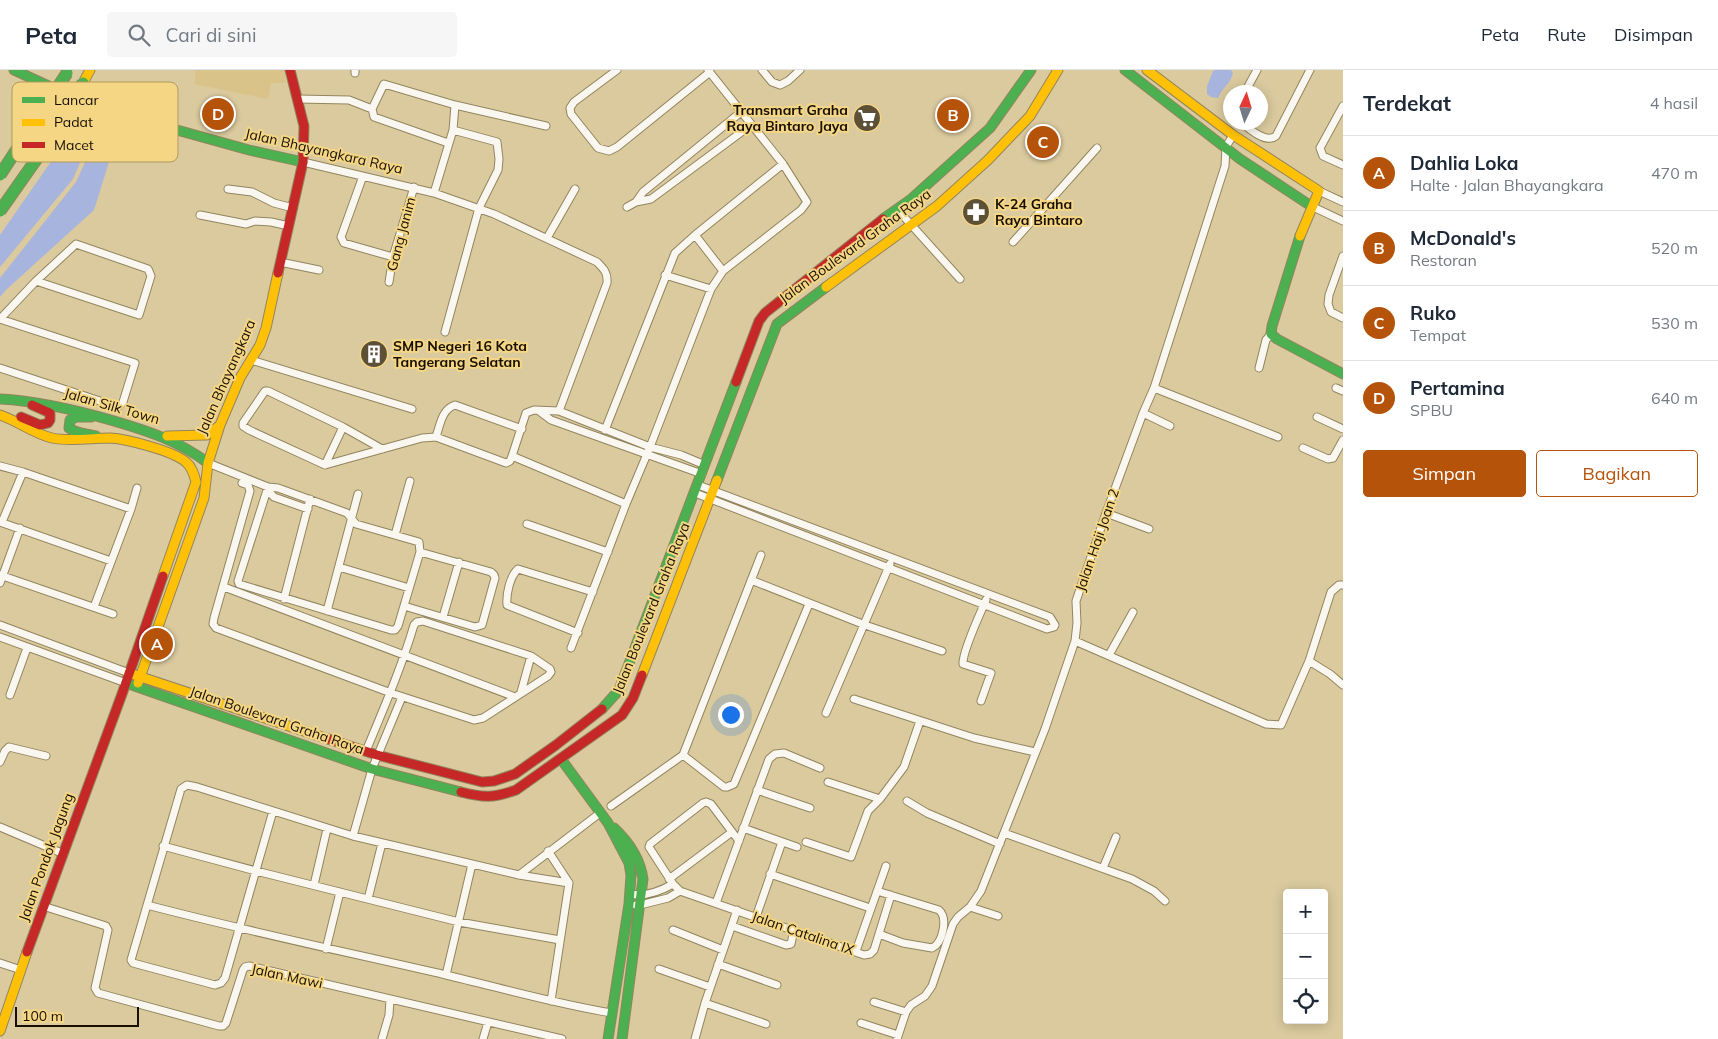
<!DOCTYPE html>
<html lang="id">
<meta charset="utf-8">
<style>
:root{--surface:#fff;--page:#f6f6f7;--text:#1f2937;--muted:#747a83;--line:#e0e1e3;--accent:#b45309}
body{margin:0;font-family:Mulish,sans-serif;background:var(--page);color:var(--text)}
.controls{position:absolute;right:15px;bottom:15px;display:grid;overflow:hidden;border-radius:5px;box-shadow:0 2px 12px #0003}
.controls button{width:45px;height:45px;display:grid;place-items:center;padding:0;border:0;border-bottom:1px solid var(--line);background:var(--surface);color:var(--text);font:25px sans-serif}
.compass{position:absolute;left:1223px;top:15px;width:45px;height:45px;border-radius:50%;background:var(--surface);box-shadow:0 2px 12px #0003;rotate:4deg}
.scale{position:absolute;left:15px;bottom:12px;width:124px;box-sizing:border-box;padding-left:5px;border:2px solid #180f00;border-top:0;font-size:14px;line-height:18px;white-space:nowrap;color:#180f00;-webkit-text-stroke:4px #f4d685;paint-order:stroke}
.you{position:absolute;left:730px;top:644px;width:18px;height:18px;margin:-12px;border:4px solid #fff;border-radius:50%;background:#1a73e8;box-shadow:0 0 0 8px #1a73e833}
.badge{display:grid;place-items:center;width:32px;height:32px;border-radius:50%;background:var(--accent);color:#fff;font-size:16px;font-weight:700}
.pin{position:absolute;translate:-50% -50%;border:2px solid #fff;box-shadow:0 1px 5px #0006}
.list{margin:0;padding:0;list-style:none}
h2{display:flex;justify-content:space-between;align-items:center;height:65px;margin:0;padding:0 20px;font-size:21px}
h2 small{font-size:16px;font-weight:400;color:var(--muted)}
.list li{display:grid;grid-template-columns:32px 1fr auto;gap:15px;align-items:center;box-sizing:border-box;height:75px;padding:0 20px;border-top:1px solid var(--line)}
.list b{display:block;font-size:19px;white-space:nowrap}
.list p{margin:0;font-size:16px;white-space:nowrap;color:var(--muted)}
.list em{font-size:16px;font-style:normal;color:var(--muted)}
.actions{display:flex;gap:10px;padding:15px 20px}
.actions a{flex:1;padding:11px 0;border:1px solid var(--accent);border-radius:5px;text-align:center;font-size:18px;color:var(--accent)}
.actions .main{background:var(--accent);color:#fff}
.icon{flex:none;width:28px;height:28px;fill:none;stroke:currentColor;stroke-width:2;stroke-linecap:round;stroke-linejoin:round}
.map{position:relative;flex:none;width:1343px;height:969px;overflow:hidden}
header{display:flex;align-items:center;gap:30px;box-sizing:border-box;height:70px;padding:0 25px;background:var(--surface);border-bottom:1px solid var(--line)}
header strong{font-size:24px}
nav{display:flex;gap:28px;margin-inline-start:auto;font-size:18px}
.search{width:350px;height:45px;background:var(--page);display:flex;align-items:center;gap:12px;box-sizing:border-box;padding:0 18px;border-radius:5px;color:var(--muted);font-size:19px}
main{display:flex}
aside{flex:1;background:var(--surface)}
.map>svg:first-child{display:block}
.green{fill:#d9c388}
.water{fill:#a7b4de}
.lines{fill:none;stroke-linecap:round;stroke-linejoin:round}
.street-casing{stroke:#92855e;stroke-width:9}
.fast-casing{stroke:#92855e;stroke-width:11}
.slow-casing{stroke:#92855e;stroke-width:11}
.jam-casing{stroke:#92855e;stroke-width:11}
.street{stroke:#faf7f0;stroke-width:7}
.fast{stroke:#4caf50;stroke-width:9}
.slow{stroke:#ffc107;stroke-width:9}
.jam{stroke:#c62828;stroke-width:9}
.fast-bridge-casing{stroke:#92855e;stroke-width:13;stroke-linecap:butt}
.fast-bridge{stroke:#4caf50;stroke-width:11}
.labels{text-anchor:middle;stroke-width:4;stroke-linejoin:round;paint-order:stroke}
.poi-label{font-size:14px;font-weight:bold;fill:#180f00;stroke:#f4d685;text-anchor:start}
.street-label{font-size:14px;fill:#180f00;stroke:#f4d685}
.key{fill:#f4d685;stroke:#b29a5d;stroke-width:1}
.key-label{font-size:14px;fill:#180f00}
</style>
<header>
<strong>Peta</strong>
<div class="search"><svg class="icon" aria-label="search" viewBox="0 0 24 24"><circle cx="10" cy="10" r="6"/><path d="M15 15l6 6"/></svg>Cari di sini</div>
<nav><a>Peta</a><a>Rute</a><a>Disimpan</a></nav>
</header>
<main>
<div class="map">
<svg width="1343" height="969" viewBox="0 0 1343 969">
<rect width="100%" height="100%" fill="#dbca9e"/>
<path class="green" d="M196 0H284L286 13H271L268 29 263 28 194 14Z"/>
<path class="water" d="M1216 0H1231L1233 3C1231 13 1222 18 1218 28L1211 27 1207 24V16L1213 1Z
M79 54 85 55 91 60V67L73 109 0 197V165L75 57Z
M99 54 119 60 94 140 6 220 0 227V208L76 112 95 71 96 58Z"/>
<g class="lines">
<g class="street-casing">
<path id="street" d="M617 0 574 32 570 38 571 44 598 78 609 81 617 77 710 2
M762 0 772 12 780 15 788 11 800 0
M355 3V0
M1245 22 1257 0
M297 29 349 30 372 39
M1343 36 1320 78 1323 86 1343 95
M1241 52C1249 59 1266 74 1276 66L1310 0
M448 73 374 47 372 39 384 14 455 35 546 56
M303 92 434 123 494 144 597 192C604 199 608 203 607 213L559 341
M363 106 341 167 344 173 393 187
M228 119 252 122 274 133 293 138
M1319 121 1343 132
M434 123 453 60 455 35
M636 132 643 122 741 42
M1311 136 1343 151
M627 137 636 132 651 129 751 55
M897 139 960 209
M200 145 246 154 255 151 271 152 289 156
M695 165 723 201
M547 168 575 119
M1013 172 1097 78
M1343 186 1329 225 1328 234 1331 242 1343 248
M280 192 319 200
M665 205 711 219
M389 212 393 187 414 117
M0 249 36 211 76 174 148 199 151 206 139 245 36 211
M445 262 479 138 498 100 499 89 497 72 453 60
M251 290 412 339
M0 298 112 335 119 336 123 332 135 293 0 249
M1259 298 1266 270 1271 264
M1154 318 1278 367
M1336 318 1343 321
M539 341 551 350 702 404
M1143 343 1170 356
M1317 347 1343 359
M605 360 675 183 695 165 783 94
M436 367C440 355 442 339 455 335L522 359
M1303 378 1328 389 1333 388 1343 370
M382 379 343 357 268 321H265L243 353V356L249 360 325 395 422 368 436 367 506 393 510 391 512 386 526 343 534 340 559 341 650 377 681 385 705 395
M512 386 626 434
M208 393 268 417 278 418 347 443 356 454 419 472 420 482 398 556 395 560H391L239 514 238 511 268 417
M325 395 343 357
M0 396 23 402 131 439
M242 413 248 415 250 421 214 548 213 554 216 558 391 623 474 650 483 648 548 606 551 602 550 599 531 586 423 551 417 552 414 555C401 599 383 640 366 681
M267 420 274 427 308 439
M695 423 1047 559 1054 557 1055 555 1050 547 698 415
M1106 443 1149 459
M0 452 111 491
M2 452 23 402
M527 454 608 482
M395 465 410 411
M339 497 409 518
M0 505 113 544
M751 510 865 555 942 581
M0 513 20 458
M224 517 515 627
M284 529 310 429
M404 536 475 557 482 555 495 508 494 505 491 502 420 482
M94 537 131 439 137 418
M327 541 358 424
M443 547 459 492
M0 555 129 603
M578 563 507 535C506 524 510 506 518 499L593 522
M0 567 126 613
M1075 571 1266 654 1281 655 1309 591 1331 522 1339 515H1343
M571 578 626 434 650 377 711 219 723 201 801 140 807 132 783 94 708 0
M1109 585 1133 542
M1309 591 1330 604 1343 615
M521 622 531 586
M10 625 27 578
M854 629 974 668 1035 682
M981 631 991 603 963 594C962 582 980 544 986 530
M826 643 890 494
M683 685 724 717H727L734 714 809 534
M0 692 5 681 9 677 46 686
M828 712 880 729
M757 720 810 738
M907 731 927 743 1000 774
M611 736 683 685 761 485
M273 741 225 908 221 913 215 915 133 893 131 890 181 719 187 715 197 717 353 766 519 805 569 813
M0 757 64 784
M743 758 797 777
M1004 763 1132 809 1154 821 1165 831
M353 766 372 699 402 627
M739 771 711 734 706 732 703 733 650 774 649 777 673 814 680 821 864 885 870 884 874 880 891 825
M806 772 851 787 868 741 880 729 904 697 920 651
M163 776 256 801 459 852 560 870
M548 781 569 813 551 931
M1103 798 1116 767
M770 804 870 838
M519 805 600 743
M669 809 732 762
M314 815 327 759
M877 821 939 840C948 848 943 873 932 878L903 873 879 864
M630 824C645 827 659 822 673 814
M368 829 382 773
M716 833 769 689 775 684 784 683 820 698
M147 835C246 861 346 882 446 905 501 918 556 934 612 943
M636 835H640L668 828 680 821
M43 836 106 856 108 860 95 918 98 923 219 956H223L226 953 243 900 245 897 249 896 562 969
M970 837 998 846
M756 847 782 772
M732 856 786 875 791 874 794 860
M673 860 723 880
M326 879 340 822
M856 881 886 796
M0 893 21 900
M718 894 777 915
M659 899 710 917
M446 905 472 794
M874 932 906 942
M705 933 766 954
M861 953 898 965
M382 969 389 945 390 929
M483 969 488 952
M695 969 705 933 737 840
M897 969 906 942 911 935 925 926 932 916 953 854 958 847 970 837 981 821 1045 659 1075 571 1077 553 1076 531 1106 443 1143 343 1154 318 1225 96 1226 77 1233 65"/>
</g>
<g class="fast-casing">
<path id="fast" d="M14 0 94 37 249 80 303 92
M1125 0 1240 89 1311 136
M883 149 910 130 990 58 1031 0
M1300 166 1272 256 1271 264 1277 269 1343 304
M0 329C39 331 76 340 114 351 148 361 179 371 208 393
M91 347H76L70 350 69 358C77 364 86 363 96 366
M717 410 777 254 826 217
M126 613 372 699 461 722
M602 639 619 620 736 312
M561 689 608 753 629 793 631 805 629 834 608 969
M614 758C629 772 640 788 643 809L622 969"/>
</g>
<g class="slow-casing">
<path id="slow" d="M1147 0 1233 65 1319 121 1300 166
M83 13 90 0
M826 217 937 136 988 90 1030 46 1058 0
M0 345C18 351 34 364 52 368 71 372 91 368 110 368 127 369 173 381 186 392 192 397 194 404 196 412L163 506
M167 366 207 365 219 356
M129 603 328 669
M642 605 717 410
M138 613 204 428 208 393 220 355 240 308 260 275 266 258 278 203
M0 961 27 882"/>
</g>
<g class="jam-casing">
<path id="jam" d="M278 203 303 92 304 56 290 0
M736 312 759 251 765 243 883 149
M21 347 40 355 48 353 50 350V343L32 335
M328 669 377 685 482 712 494 711 515 704 556 675 602 639
M461 722C484 728 493 728 516 720L622 645 633 628 642 605
M27 882 122 624 163 506"/>
</g>
<use href="#street" class="street"/>
<use href="#fast" class="fast"/>
<use href="#slow" class="slow"/>
<use href="#jam" class="jam"/>
<g class="fast-bridge-casing">
<path id="fast-bridge" d="M0 105 67 3
M0 141 38 87 83 13"/>
</g>
<use href="#fast-bridge" class="fast-bridge"/>
</g>
<defs>
<g id="supermarket-disc" transform="scale(1.4375)"><circle r="9.5" fill="#5c5037" stroke="#f4d685"/><path d="M-6-5.5h2.5l.6 2H6L4.5 2H-2.5L-4.4-4H-6ZM-1.5 3.2a1.3 1.3 0 1 0 .1 0ZM3 3.2a1.3 1.3 0 1 0 .1 0Z" fill="#fff"/></g>
<g id="pharmacy-disc" transform="scale(1.4375)"><circle r="9.5" fill="#5c5037" stroke="#f4d685"/><path d="M-2-6h4v4h4v4h-4v4h-4v-4h-4v-4h4Z" fill="#fff"/></g>
<g id="building-disc" transform="scale(1.4375)"><circle r="9.5" fill="#5c5037" stroke="#f4d685"/><path d="M-4-6H4V6H1V3H-1V6H-4ZM-2.5-4.3h1.7v1.8h-1.7ZM.8-4.3h1.7v1.8H.8ZM-2.5-1h1.7V.8h-1.7ZM.8-1h1.7V.8H.8Z" fill="#fff"/></g>
</defs>
<g fill-rule="evenodd">
<use href="#supermarket-disc" x="867" y="48"/>
<use href="#pharmacy-disc" x="976" y="142"/>
<use href="#building-disc" x="374" y="284"/>
</g>
<g class="labels">
<g class="poi-label">
<text x="848" y="45" text-anchor="end">Transmart Graha<tspan x="848" dy="16">Raya Bintaro Jaya</tspan></text>
<text x="995" y="139">K-24 Graha<tspan x="995" dy="16">Raya Bintaro</tspan></text>
<text x="393" y="281">SMP Negeri 16 Kota<tspan x="393" dy="16">Tangerang Selatan</tspan></text>
</g>
<g class="street-label">
<text transform="translate(324 81) rotate(13)" y="5">Jalan Bhayangkara Raya</text>
<text transform="translate(401 164) rotate(-75)" y="5">Gang Janim</text>
<text transform="translate(855 176) rotate(-36)" y="5">Jalan Boulevard Graha Raya</text>
<text transform="translate(226 307) rotate(-66)" y="5">Jalan Bhayangkara</text>
<text transform="translate(112 336) rotate(16)" y="5">Jalan Silk Town</text>
<text transform="translate(1097 470) rotate(-71)" y="5">Jalan Haji Joan 2</text>
<text transform="translate(651 538) rotate(-68)" y="5">Jalan Boulevard Graha Raya</text>
<text transform="translate(277 650) rotate(19)" y="5">Jalan Boulevard Graha Raya</text>
<text transform="translate(46 787) rotate(-70)" y="5">Jalan Pondok Jagung</text>
<text transform="translate(803 863) rotate(19)" y="5">Jalan Catalina IX</text>
<text transform="translate(287 906) rotate(12)" y="5">Jalan Mawi</text>
</g>
</g>
<rect x="12" y="12" width="166" height="80" rx="8" class="key"/>
<rect x="22" y="27" width="23" height="6" fill="#4caf50"/>
<rect x="22" y="49" width="23" height="7" fill="#ffc107"/>
<rect x="22" y="72" width="23" height="6" fill="#c62828"/>
<g class="key-label">
<text x="54" y="35">Lancar</text>
<text x="54" y="57">Padat</text>
<text x="54" y="80">Macet</text>
</g>
</svg>
<div class="controls">
<button>+</button>
<button>−</button>
<button><svg class="icon" aria-label="locate" viewBox="0 0 24 24"><circle cx="12" cy="12" r="6"/><path d="M12 2v4M12 18v4M2 12h4M18 12h4"/></svg></button>
</div>
<svg class="compass" viewBox="-18 -18 36 36"><path d="M0-13l5 13h-10z" fill="#e53935"/><path d="M0 13l5-13h-10z" fill="#747a83"/></svg>
<div class="scale">100 m</div>
<div class="you"></div>
<div class="pin badge" style="left:157px;top:574px">A</div>
<div class="pin badge" style="left:953px;top:45px">B</div>
<div class="pin badge" style="left:1043px;top:72px">C</div>
<div class="pin badge" style="left:218px;top:44px">D</div>
</div>
<aside>
<h2>Terdekat<small>4 hasil</small></h2>
<ul class="list">
<li><span class="badge">A</span><div><b>Dahlia Loka</b><p>Halte · Jalan Bhayangkara</p></div><em>470 m</em></li>
<li><span class="badge">B</span><div><b>McDonald's</b><p>Restoran</p></div><em>520 m</em></li>
<li><span class="badge">C</span><div><b>Ruko</b><p>Tempat</p></div><em>530 m</em></li>
<li><span class="badge">D</span><div><b>Pertamina</b><p>SPBU</p></div><em>640 m</em></li>
</ul>
<div class="actions"><a class="main">Simpan</a><a>Bagikan</a></div>
</aside>
</main>
